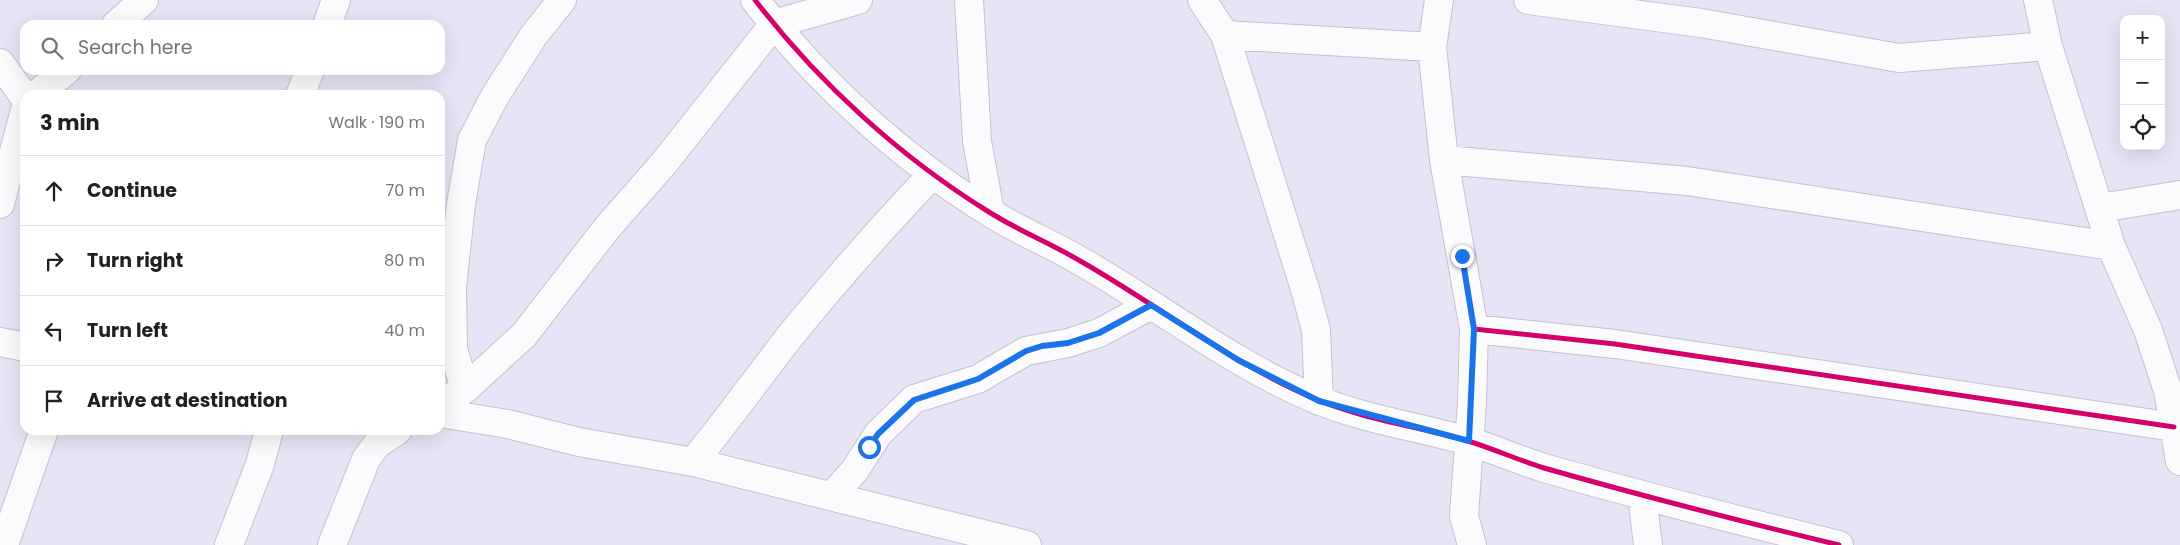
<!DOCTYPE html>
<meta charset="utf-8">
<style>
:root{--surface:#fff;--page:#f6f6f6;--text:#202124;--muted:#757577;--line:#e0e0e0}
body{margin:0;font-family:Poppins,sans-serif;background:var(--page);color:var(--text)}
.controls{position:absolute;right:15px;top:15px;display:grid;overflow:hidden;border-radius:10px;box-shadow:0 5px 20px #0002}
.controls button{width:45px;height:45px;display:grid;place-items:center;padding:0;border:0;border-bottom:1px solid var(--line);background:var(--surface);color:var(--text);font:25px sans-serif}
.stop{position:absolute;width:15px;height:15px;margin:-11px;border:4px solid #1a73e8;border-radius:50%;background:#fff}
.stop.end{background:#1a73e8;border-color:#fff;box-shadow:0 1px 5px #0008}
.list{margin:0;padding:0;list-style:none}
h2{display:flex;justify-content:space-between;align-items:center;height:65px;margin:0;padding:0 20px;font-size:21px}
h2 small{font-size:16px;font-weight:400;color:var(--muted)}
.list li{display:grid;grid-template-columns:32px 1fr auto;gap:15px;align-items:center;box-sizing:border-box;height:70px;padding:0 20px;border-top:1px solid var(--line)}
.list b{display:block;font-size:19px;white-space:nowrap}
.list em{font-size:16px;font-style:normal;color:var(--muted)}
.icon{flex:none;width:28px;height:28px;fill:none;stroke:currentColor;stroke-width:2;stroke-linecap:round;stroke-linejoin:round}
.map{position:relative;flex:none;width:2180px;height:545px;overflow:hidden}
.search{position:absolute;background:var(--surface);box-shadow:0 5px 20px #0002;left:20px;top:20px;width:425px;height:55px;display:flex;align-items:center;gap:12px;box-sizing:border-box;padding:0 18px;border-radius:15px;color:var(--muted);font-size:19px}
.panel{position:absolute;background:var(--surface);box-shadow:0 5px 20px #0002;left:20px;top:90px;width:425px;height:345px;border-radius:15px}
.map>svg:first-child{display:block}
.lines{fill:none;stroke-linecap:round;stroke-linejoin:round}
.minor-casing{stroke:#c4c2cf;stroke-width:30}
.minor{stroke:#fbfbfe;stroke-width:28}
.cycleway-casing{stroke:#fff;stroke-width:8}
.cycleway{stroke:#d6006c;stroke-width:5}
.route{stroke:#1a73e8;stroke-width:6}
</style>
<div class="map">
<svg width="2180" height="545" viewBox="0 0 2180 545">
<rect width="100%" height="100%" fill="#e7e4f5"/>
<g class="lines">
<g class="minor-casing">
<path id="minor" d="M755 0C819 83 900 157 989 212 1019 231 1052 244 1082 262 1161 307 1233 365 1318 400 1363 419 1420 427 1468 441 1494 449 1518 460 1544 468 1642 496 1740 521 1839 545
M969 0 977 141 990 212
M1202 0 1225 35 1305 289 1316 330 1319 401
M1439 0 1432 47 1444 160 1474 329 1472 402 1464 516 1472 545
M1528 0 1701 23 1899 58 2048 46
M2038 0 2048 46 2111 246 2148 330 2168 391 2180 461
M116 25 144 0
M327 25 336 0
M1225 35 1432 47
M0 63 25 98
M36 95 67 70
M300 95 310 70
M1444 160 1687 181 2111 246
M0 204 25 110
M2100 208 2180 195
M1474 329 1615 344 2174 427
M0 342 25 347
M465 389 453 349 452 287 461 204 472 140 495 96 534 35 562 0
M440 403 465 389 524 335 607 228 664 163 774 24 858 0
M440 413 508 424 579 442 693 462 1027 545
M693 462C727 421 758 377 791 335 836 280 883 226 932 175
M1642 495 1648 545
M832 496 855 470 878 434 914 399 978 379 1026 351 1068 343 1099 333 1151 305
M4 545 44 430
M229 545 260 464 269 430
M332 545 366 459 377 444 398 430"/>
</g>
<use href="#minor" class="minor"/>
<g class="cycleway-casing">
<path id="cycleway" d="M755 0C819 83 900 157 989 212 1019 231 1052 244 1082 262 1161 307 1233 365 1318 400 1363 419 1420 427 1468 441 1494 449 1518 460 1544 468 1642 496 1740 521 1839 545
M1474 329 1615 344 2174 427"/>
</g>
<use href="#cycleway" class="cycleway"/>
</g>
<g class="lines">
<path class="route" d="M869 447 878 434 914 400 978 379 1026 351 1042 346 1068 343 1099 333 1151 305 1238 360 1319 401 1469 441 1474 329 1462 256"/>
</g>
</svg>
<div class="controls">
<button>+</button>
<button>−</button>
<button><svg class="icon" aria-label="locate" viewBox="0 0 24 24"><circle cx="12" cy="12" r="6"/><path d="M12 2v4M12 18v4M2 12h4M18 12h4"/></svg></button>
</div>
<div class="stop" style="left:869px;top:447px"></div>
<div class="stop end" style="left:1462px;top:256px"></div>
<div class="search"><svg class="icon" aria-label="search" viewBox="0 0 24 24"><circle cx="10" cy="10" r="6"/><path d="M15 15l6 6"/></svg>Search here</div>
<section class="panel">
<h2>3 min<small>Walk · 190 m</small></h2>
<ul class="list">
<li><svg class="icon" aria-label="ahead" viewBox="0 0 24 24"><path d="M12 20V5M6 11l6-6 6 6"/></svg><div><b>Continue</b></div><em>70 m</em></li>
<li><svg class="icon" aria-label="right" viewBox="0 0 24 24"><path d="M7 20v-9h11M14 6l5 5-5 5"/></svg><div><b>Turn right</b></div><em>80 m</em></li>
<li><svg class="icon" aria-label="left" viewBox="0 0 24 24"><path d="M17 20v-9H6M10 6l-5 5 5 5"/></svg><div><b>Turn left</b></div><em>40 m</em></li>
<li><svg class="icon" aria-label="arrive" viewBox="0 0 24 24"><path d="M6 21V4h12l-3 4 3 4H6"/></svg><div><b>Arrive at destination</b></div></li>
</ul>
</section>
</div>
